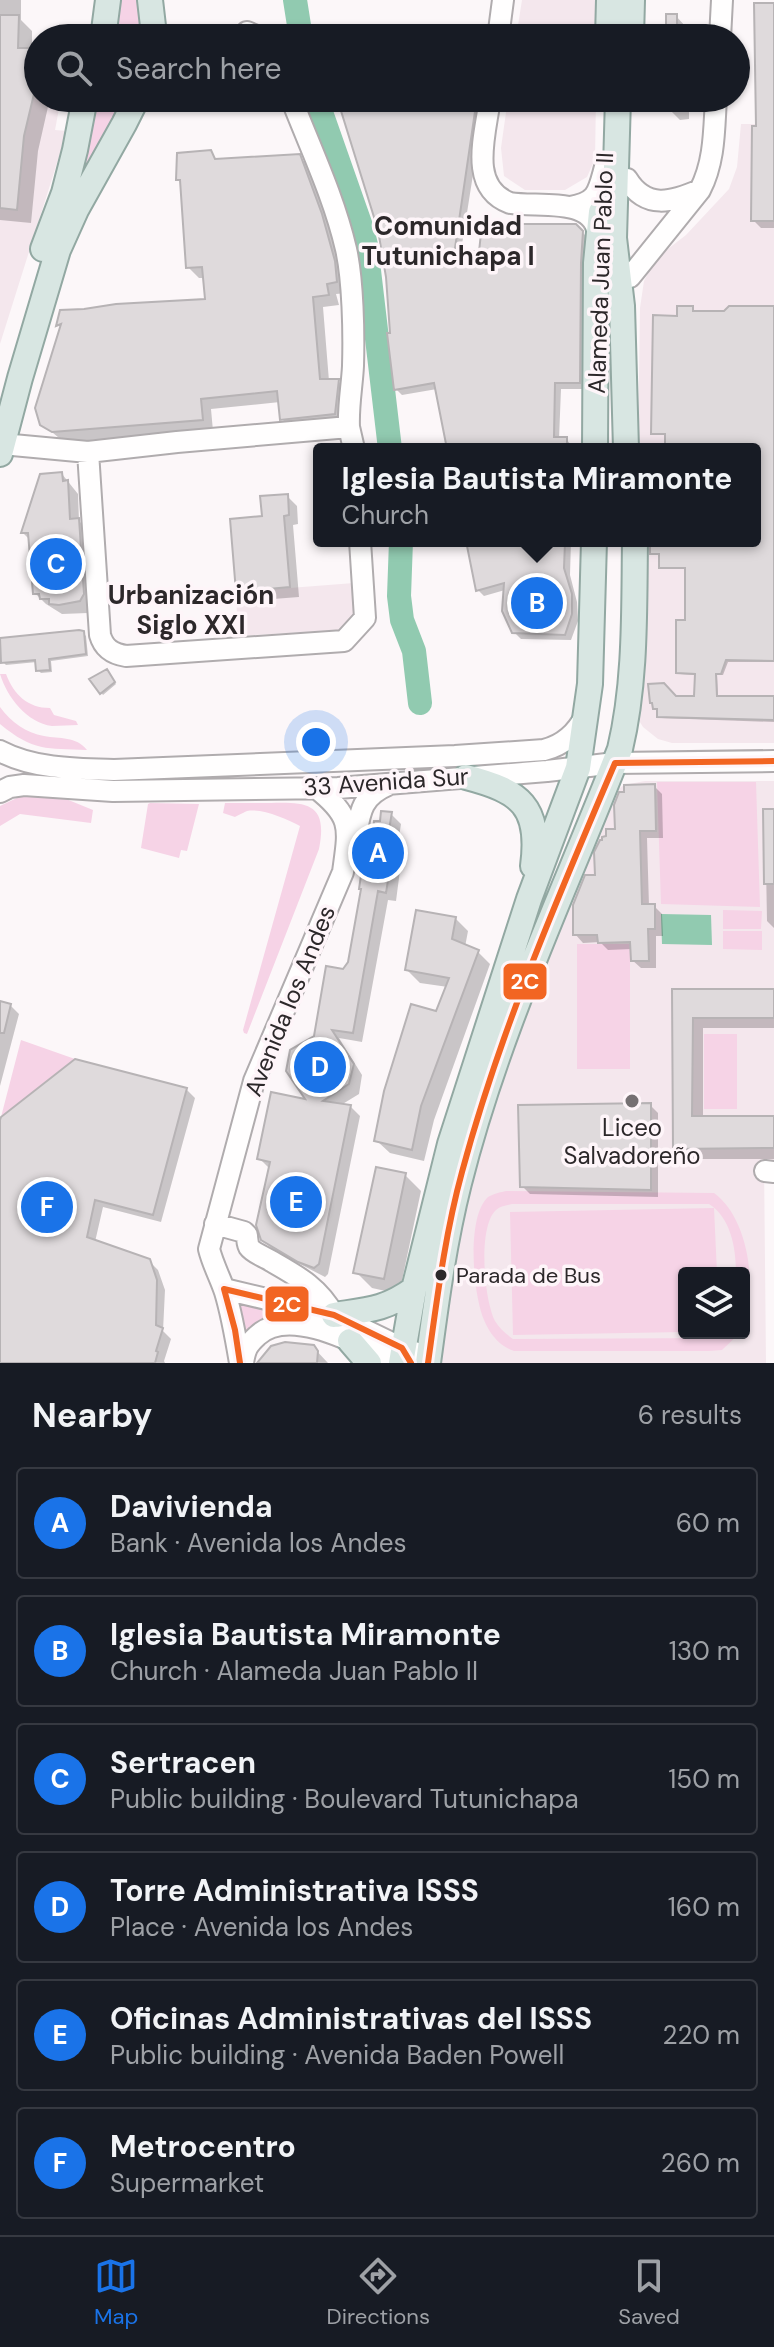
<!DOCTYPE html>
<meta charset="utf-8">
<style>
:root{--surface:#171b24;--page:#242831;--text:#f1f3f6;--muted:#9ea1a6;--line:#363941;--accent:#1a73e8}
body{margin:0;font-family:"DM Sans",sans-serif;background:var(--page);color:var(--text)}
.controls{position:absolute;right:24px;bottom:24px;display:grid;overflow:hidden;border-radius:8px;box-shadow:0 2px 6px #0004}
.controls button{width:72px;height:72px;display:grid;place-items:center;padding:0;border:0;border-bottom:2px solid var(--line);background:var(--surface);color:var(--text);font:40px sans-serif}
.you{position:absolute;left:316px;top:742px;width:28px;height:28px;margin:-20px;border:6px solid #fff;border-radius:50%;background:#1a73e8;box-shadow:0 0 0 12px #1a73e833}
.badge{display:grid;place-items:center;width:52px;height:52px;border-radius:50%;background:var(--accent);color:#fff;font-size:26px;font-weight:700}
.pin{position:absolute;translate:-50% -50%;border:4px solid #fff;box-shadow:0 2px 8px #0006}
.popup{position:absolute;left:313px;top:443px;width:448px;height:104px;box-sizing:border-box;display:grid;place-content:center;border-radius:8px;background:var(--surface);filter:drop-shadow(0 2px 6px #0005);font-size:26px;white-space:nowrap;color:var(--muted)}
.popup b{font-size:30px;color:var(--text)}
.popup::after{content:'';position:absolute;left:50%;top:100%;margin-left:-16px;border:16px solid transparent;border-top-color:var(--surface)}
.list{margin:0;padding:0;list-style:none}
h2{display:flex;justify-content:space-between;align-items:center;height:104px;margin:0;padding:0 32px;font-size:34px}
h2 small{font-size:26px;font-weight:400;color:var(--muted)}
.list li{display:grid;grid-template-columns:52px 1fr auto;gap:24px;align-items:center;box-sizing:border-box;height:112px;margin:0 16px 16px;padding:0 16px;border:2px solid var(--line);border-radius:8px}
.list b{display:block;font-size:30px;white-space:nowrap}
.list p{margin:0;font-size:26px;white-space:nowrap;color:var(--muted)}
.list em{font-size:26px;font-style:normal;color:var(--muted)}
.icon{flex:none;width:44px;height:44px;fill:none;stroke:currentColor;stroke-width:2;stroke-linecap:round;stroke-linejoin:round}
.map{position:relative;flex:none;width:774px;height:1363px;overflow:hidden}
.search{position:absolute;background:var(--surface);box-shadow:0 2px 6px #0004;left:24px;right:24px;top:24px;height:88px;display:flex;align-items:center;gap:20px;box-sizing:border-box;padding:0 28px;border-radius:44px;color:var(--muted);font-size:30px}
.sheet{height:872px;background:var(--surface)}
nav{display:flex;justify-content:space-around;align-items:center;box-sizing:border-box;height:112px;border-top:2px solid var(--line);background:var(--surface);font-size:22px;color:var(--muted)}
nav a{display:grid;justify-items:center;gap:4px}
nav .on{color:var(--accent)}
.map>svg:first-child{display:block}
.built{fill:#f4e7ed;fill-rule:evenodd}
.green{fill:#f6d3e6}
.water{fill:#91cab0}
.shadow{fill:#0003}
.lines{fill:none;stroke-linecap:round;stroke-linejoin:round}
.river{stroke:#91cab0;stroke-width:24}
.building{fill:#dfdadc;stroke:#b7b3b5;stroke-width:2}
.minor-casing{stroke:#b0acae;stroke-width:24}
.major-casing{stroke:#92a8a2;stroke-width:28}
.minor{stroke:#fffefe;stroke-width:20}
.major{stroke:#d8e6e2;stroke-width:24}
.bus-1-casing{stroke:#fef5f9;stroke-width:12}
.bus-1{stroke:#f26522;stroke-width:6}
.poi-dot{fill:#757072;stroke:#fef5f9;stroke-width:3}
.bus-dot{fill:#2c282a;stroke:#fef5f9;stroke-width:3}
.labels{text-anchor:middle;stroke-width:7;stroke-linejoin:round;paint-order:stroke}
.bus-label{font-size:22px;fill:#2c282a;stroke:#fef5f9;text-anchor:start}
.street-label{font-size:24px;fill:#2c282a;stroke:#fef5f9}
.poi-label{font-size:24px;fill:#2c282a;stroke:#fef5f9}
.neighbourhood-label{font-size:26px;font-weight:bold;fill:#2c282a;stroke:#fef5f9}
.line-badge{stroke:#fef5f9;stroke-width:3}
.badge-label{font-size:22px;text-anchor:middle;font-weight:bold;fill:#fff}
</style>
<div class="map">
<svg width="774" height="1363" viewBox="0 0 774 1363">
<rect width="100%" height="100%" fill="#fcf7f9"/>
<path class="built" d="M522 0H595V38H516Z
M0 77 38 78V98H61L55 130 67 131 0 344Z
M508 98H596L595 159 587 177 565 190H525L504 176 501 148Z
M741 124H774V743H672L658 739 643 727 638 719 637 541H755V449H638L640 308 644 281 655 259 686 235 729 189 737 167Z
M354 583 355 615 343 630 238 636 236 592Z
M645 781H774V1162H764L766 1363H441L436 1358 466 1175 509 1039 614 792 624 785ZM684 1273H744V1333H684Z"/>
<path class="green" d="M118 0H143L144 38H114Z
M93 98H129L75 190Z
M0 674H6C14 695 28 708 50 708L54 715 76 721 78 725C70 725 61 726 52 726 27 723 7 697 0 674Z
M0 707C11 722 26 733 44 736 60 739 76 736 87 750 46 748 34 752 0 724Z
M657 782H756L760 907 661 904Z
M21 796 66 799 93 810 91 823 20 814 0 826V806Z
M150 803 199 804 187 851 181 850 179 858 141 848 148 804Z
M225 803C240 803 256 803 271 803 308 802 328 804 319 849L247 1034 244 1033 243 1030 300 826C286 819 263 808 247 811 247 811 236 816 235 817L223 813Z
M723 910 762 911 761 929H723Z
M723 931H762V950L723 949Z
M577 944H630V1069H577Z
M704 1034H737V1109H704Z
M21 1040 75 1059 1 1117Z
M506 1191 714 1193C748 1217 758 1287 744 1324V1273H736C736 1248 731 1218 709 1204H512C505 1206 500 1206 495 1211 478 1229 484 1300 495 1321 499 1328 506 1334 513 1339L716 1338 723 1333H740L722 1350 709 1351H514C499 1346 490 1334 484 1320 473 1295 466 1217 488 1197 493 1194 501 1192 506 1191Z
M714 1208 717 1273H684V1332L513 1335 510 1212Z
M237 1297 330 1326 246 1337Z"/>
<path class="water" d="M661 914 711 915 712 945 662 944Z"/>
<path class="shadow" d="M0 0H21V20L32 31V50H38V98H50L38 151 31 223 0 220Z
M774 5V228H761L753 220 758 128Z
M676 16 696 38H655V30H668Z
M340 98H485L461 251 481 254 576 226 589 239 586 389H561L559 439H566L572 446V449H449L437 389 402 395 396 389 388 277 380 229Z
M659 98H700V105H689V119L680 120 669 109V106Z
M210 152 218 161 299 156 310 168 333 226 347 293 336 294 339 305 323 307 329 381H338L349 392 345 424 293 430 282 419 280 402 211 409 213 431 64 442 42 424 62 328 59 325 62 312 207 301 205 278H199L188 267 182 183 178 179Z
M692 308 694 313H725L774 308V662H728L723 675H717L718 698H774V722L661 718 659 710 655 708 676 698H696L697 675 680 674 678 673 687 622V569H663L661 567V555L652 553V541H755V449H667V435H655L653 433 679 318Z
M62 474 78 494 79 521 89 531 94 609 88 613 62 614 46 604 35 593 31 541 23 533Z
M287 496 297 506 298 524 293 525 299 597 248 601 237 591Z
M468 541H571L570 575 577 602 578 621 571 640 521 639 514 632 505 590 484 596 478 590Z
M83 633 86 636 88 656 51 661 52 672 41 673 38 670 37 662 6 665 3 662Z
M108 673 116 684 103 695 92 680Z
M654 786 662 794 663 838H647L649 906H654L662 914 663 936H656V968H641L632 960V949L608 950 600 942 583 943 575 934 617 831Z
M765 811H774V928L767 921Z
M391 814 401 824 397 850 402 855 396 901 388 900 362 1042 339 1038 362 1075 359 1094 341 1105 350 1106 360 1116 328 1274 325 1277 273 1250 262 1239 270 1169 259 1158 310 1102 315 1038 350 962 373 842 381 824Z
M455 918 468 931 465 947 477 951 490 964 434 1120 424 1161 390 1153 377 1141 437 1014 448 987 420 983 407 970Z
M674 991H774V1028H703V1118L774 1119V1159H686L675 1148Z
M0 1003 10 1005 19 1014 0 1086Z
M76 1061 186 1089 195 1098 161 1222 103 1207 95 1242 149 1261 158 1270 165 1290 163 1331 171 1339 164 1361 165 1363H0V1120Z
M650 1105 658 1113V1197L530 1194 522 1186Z
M405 1175 421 1191 399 1294 372 1288 356 1272Z
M313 1347 328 1363H262Z"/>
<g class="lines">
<path class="river" d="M295 0 301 38
M316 98 362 229 366 245 390 449
M401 541 399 596 402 620 414 651 420 703"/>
</g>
<path class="building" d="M754 3H774V221H751L752 126H756Z
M666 14H677V38H666Z
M0 15H19L18 48H38V77L24 136 17 210 0 208Z
M337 98H477L455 248 479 252 481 233 485 227 495 224H576L583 231 581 263 580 383H555L554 437H567V449H447L434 383 394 390 387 333H390L386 277 378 230Z
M211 150 215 159 300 154 322 214 335 261 337 282 327 284 329 295 313 297 320 379H339L335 414 280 420 277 391 201 399 203 420 52 432 40 425 35 408 61 324 56 326 60 310 84 309 116 304 205 299 202 267 186 268 180 180H176L177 153Z
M677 306H693V311H724L729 306H774V661L726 660 721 674H716L717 696H774V720L657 717V709H653L652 703H650L648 684 664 683 676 696H694L695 674 676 673V620H685V568H659V554H650V541H755V449H665V434H651L653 315 677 316Z
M62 472 63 481 68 480 70 519 79 518 84 594 80 601 59 605 49 604V599H40L39 594H33L28 533H21L40 474Z
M288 494 289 515 284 516 290 587 236 592 230 519 262 516 260 496Z
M466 541 565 542 564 568 572 594V614L565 635 512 633 502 611 504 583 476 591Z
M79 630 84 631 86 654 49 659 50 670 36 671 35 660 1 663 0 638Z
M107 669 115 682 100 694 89 679Z
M655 784 656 831H640L642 904H655V929H648L649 961H631L630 942 598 943 597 935H573V905L585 875H595L594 852 600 840H602V837L606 836V829H615L614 805 619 792H624V785Z
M763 809H774V884H764Z
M381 811 392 812 387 842 393 843 390 868 386 893 378 891 353 1033 332 1030 354 1064 349 1084 323 1101 351 1105 319 1264 314 1268 298 1262 261 1240 256 1225 270 1162 257 1159 271 1092 305 1099 286 1071 290 1050 314 1036 326 966 343 969 348 962 361 889H359L364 855 369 840H372L374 821H380Z
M416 910 456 917 452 939 479 950 421 1106 412 1150 374 1141 384 1091 411 1004 436 1011 449 978 405 970Z
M672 989H774V1018H693L692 1116H774V1148L673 1149Z
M0 1001 11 1004 4 1033H0Z
M75 1059 187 1088 153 1215 95 1200 87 1237 150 1259 157 1280 156 1325 163 1328 156 1351 158 1352 155 1363H0V1120L1 1117Z
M651 1103V1190L520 1187 518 1105Z
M376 1167 406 1173 384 1279 353 1273Z
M285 1342 314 1345 318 1351 317 1363H257L271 1346Z"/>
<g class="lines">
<g class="minor-casing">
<path id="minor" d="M247 32 261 38
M498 38 503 0
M720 38 722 0
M291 98C310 147 334 197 346 249 353 280 354 333 353 366 352 386 348 406 349 427
M490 98C486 133 467 187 510 203 540 208 599 195 598 240
M627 179C646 210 672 202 700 190
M570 207C598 202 598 192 605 167
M630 277 700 190C715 161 714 129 716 98
M2 444 88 452 177 442 349 427 354 449
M88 452 100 635C104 649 113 654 126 656L344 641 365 618 360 541
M0 751C34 769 77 769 114 770L455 756 544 750C564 745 576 733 586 715
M0 792 10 787 24 785 113 791 338 788 547 771 615 763 774 761
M354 847C360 818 357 798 388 785
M765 1171 774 1172
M215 1224 244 1232 247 1235C247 1238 248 1245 249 1247 253 1253 265 1257 271 1261 299 1277 318 1287 334 1315
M224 1289 334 1315 402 1348 429 1357
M240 1363C236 1339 232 1315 225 1292 220 1277 213 1265 209 1249L254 1081 343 872C349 828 353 817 316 788
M243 1363C245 1350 247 1345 257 1336 290 1304 363 1347 398 1363"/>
</g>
<g class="major-casing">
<path id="major" d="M150 0 153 26 152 38
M103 38 108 0
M608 38 609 0
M631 38 632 0
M618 98 614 238 622 306 626 449
M43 249 64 193 75 150 85 98
M595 449 596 263 601 212
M0 454 20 378 58 250 76 210 124 124 137 98
M466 777C520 791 541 806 533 866
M334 1315C367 1310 385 1310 414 1289
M350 1341 369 1363
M401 1363 414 1289 450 1144 529 899 578 768 590 684 594 541
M428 1363C436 1303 444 1242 459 1183 497 1032 564 893 620 749 636 682 634 610 635 541"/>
</g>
<use href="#minor" class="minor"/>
<use href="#major" class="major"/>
<g class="bus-1-casing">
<path id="bus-1" d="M240 1363 235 1330 224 1289 334 1315 402 1348 411 1363
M428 1363C437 1299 445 1234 462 1172 500 1031 558 897 615 763L774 761"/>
</g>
<use href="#bus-1" class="bus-1"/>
</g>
<circle class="poi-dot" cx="632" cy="1101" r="8"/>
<circle class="bus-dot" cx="441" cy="1275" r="7"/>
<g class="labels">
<g class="bus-label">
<text x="456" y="1283">Parada de Bus</text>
</g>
<g class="street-label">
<text transform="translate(601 273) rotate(-88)" y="8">Alameda Juan Pablo II</text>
<text transform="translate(386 782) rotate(-4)" y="8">33 Avenida Sur</text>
<text transform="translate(290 1001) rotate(-68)" y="8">Avenida los Andes</text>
</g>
<g class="poi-label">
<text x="632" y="1136">Liceo<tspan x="632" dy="28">Salvadoreño</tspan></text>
</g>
<g class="neighbourhood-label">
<text x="448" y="235">Comunidad<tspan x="448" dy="30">Tutunichapa I</tspan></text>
<text x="191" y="604">Urbanización<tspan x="191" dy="30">Siglo XXI</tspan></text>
</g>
</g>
<g class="line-badge">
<rect x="502" y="962" width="46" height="39" rx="8" fill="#f26522"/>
<rect x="264" y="1285" width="46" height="38" rx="8" fill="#f26522"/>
</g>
<g class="badge-label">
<text x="525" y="989">2C</text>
<text x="287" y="1312">2C</text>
</g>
</svg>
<div class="controls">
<button><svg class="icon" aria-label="layers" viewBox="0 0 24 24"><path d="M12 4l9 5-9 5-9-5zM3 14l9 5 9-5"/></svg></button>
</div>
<div class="you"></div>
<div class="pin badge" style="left:378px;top:853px">A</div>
<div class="pin badge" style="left:537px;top:603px">B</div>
<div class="popup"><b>Iglesia Bautista Miramonte</b>Church</div>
<div class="pin badge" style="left:56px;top:564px">C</div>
<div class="pin badge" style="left:320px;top:1067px">D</div>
<div class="pin badge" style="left:296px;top:1202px">E</div>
<div class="pin badge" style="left:47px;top:1207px">F</div>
<div class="search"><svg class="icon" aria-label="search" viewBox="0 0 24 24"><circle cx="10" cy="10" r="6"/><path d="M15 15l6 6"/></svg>Search here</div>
</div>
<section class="sheet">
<h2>Nearby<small>6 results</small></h2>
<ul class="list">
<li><span class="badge">A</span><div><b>Davivienda</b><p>Bank · Avenida los Andes</p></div><em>60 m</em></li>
<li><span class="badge">B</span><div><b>Iglesia Bautista Miramonte</b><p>Church · Alameda Juan Pablo II</p></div><em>130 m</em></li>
<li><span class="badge">C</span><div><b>Sertracen</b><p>Public building · Boulevard Tutunichapa</p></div><em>150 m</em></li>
<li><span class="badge">D</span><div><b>Torre Administrativa ISSS</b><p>Place · Avenida los Andes</p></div><em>160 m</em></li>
<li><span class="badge">E</span><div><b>Oficinas Administrativas del ISSS</b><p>Public building · Avenida Baden Powell</p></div><em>220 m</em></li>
<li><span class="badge">F</span><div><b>Metrocentro</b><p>Supermarket</p></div><em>260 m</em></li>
</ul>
</section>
<nav>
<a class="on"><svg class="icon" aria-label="map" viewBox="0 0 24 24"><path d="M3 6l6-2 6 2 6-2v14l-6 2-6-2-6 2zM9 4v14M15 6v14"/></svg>Map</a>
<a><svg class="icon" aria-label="directions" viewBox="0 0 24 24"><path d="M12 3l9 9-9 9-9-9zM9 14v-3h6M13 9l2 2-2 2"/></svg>Directions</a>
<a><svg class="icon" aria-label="saved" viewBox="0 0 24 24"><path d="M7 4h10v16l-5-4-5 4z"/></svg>Saved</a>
</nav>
